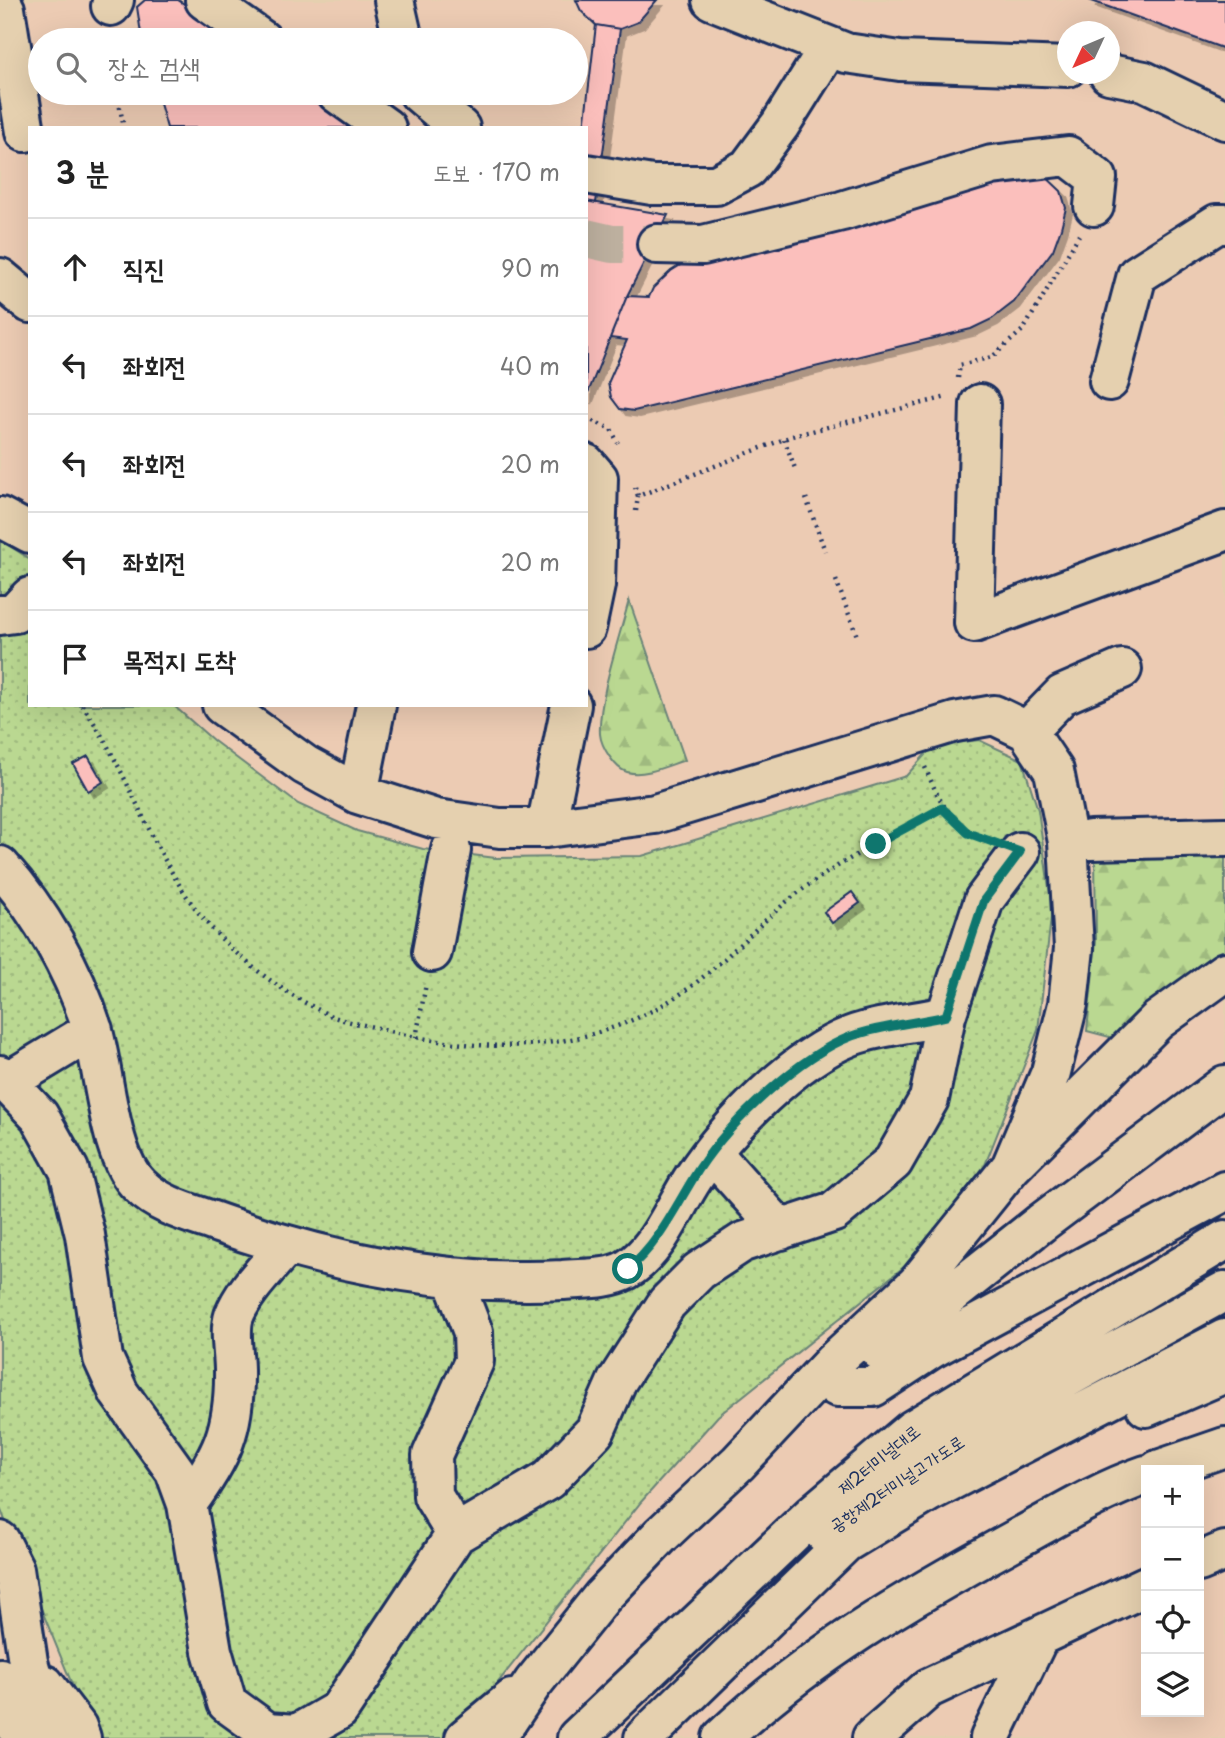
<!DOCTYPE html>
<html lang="ko">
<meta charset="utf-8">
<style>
:root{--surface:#fff;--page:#f6f6f6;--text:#222;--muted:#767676;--line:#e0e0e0}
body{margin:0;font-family:"Playpen Sans","Poor Story",sans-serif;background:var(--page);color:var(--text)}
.controls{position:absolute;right:21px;bottom:21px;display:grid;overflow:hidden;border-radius:0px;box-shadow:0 7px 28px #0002}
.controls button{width:63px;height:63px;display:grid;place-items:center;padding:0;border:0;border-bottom:2px solid var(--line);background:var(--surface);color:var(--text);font:35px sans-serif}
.compass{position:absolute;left:1057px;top:21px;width:63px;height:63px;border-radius:50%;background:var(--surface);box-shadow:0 7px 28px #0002;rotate:226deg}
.stop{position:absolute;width:21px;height:21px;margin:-16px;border:5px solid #0f766e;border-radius:50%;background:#fff}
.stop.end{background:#0f766e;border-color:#fff;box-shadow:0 2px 7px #0008}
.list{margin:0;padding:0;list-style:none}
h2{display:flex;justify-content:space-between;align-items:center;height:91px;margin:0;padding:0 28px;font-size:30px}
h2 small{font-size:23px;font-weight:400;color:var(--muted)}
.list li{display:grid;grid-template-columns:46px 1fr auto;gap:21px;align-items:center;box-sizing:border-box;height:98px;padding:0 28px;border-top:2px solid var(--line)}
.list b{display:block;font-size:26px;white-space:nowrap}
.list em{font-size:23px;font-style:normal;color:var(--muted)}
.icon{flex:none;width:38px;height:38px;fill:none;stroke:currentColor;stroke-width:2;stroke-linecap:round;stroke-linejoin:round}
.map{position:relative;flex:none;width:1225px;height:1738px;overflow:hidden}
.search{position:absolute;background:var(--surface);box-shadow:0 7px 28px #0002;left:28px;top:28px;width:560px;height:77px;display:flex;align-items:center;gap:18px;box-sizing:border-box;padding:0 24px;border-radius:38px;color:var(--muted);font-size:26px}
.panel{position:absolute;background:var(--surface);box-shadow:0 7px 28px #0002;left:28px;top:126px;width:560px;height:581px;border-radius:0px}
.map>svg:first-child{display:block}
.built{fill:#eccbb3;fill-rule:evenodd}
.forest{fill:url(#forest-firs);stroke:#6a8478;stroke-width:2}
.garden{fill:url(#garden-dots);stroke:#6a8478;stroke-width:2}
.building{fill:#fbbfbc;stroke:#1b2f5e;stroke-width:2;filter:url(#shadow)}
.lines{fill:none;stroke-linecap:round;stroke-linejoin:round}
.minor-tunnel{stroke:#bdb09f;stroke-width:38;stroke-dasharray:38 19;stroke-linecap:butt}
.minor-casing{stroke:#1b2f5e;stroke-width:44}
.path{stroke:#1b2f5e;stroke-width:4.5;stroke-dasharray:2 5;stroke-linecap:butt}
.minor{stroke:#e5d0af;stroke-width:38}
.route{stroke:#0f766e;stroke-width:9}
.labels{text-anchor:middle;stroke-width:7;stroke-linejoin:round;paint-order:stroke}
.street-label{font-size:18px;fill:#1b2f5e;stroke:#e5d0af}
</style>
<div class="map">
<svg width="1225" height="1738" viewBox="0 0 1225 1738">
<defs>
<pattern id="forest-firs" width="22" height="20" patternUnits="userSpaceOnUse" patternTransform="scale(1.75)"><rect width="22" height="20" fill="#bad891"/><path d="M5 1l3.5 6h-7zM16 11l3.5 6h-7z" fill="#9fba7f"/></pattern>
<pattern id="garden-dots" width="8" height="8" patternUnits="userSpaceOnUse" patternTransform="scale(1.75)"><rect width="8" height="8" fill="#bad891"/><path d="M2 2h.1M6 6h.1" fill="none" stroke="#9fba7f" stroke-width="1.8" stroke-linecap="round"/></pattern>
<filter id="shadow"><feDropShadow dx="6" dy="6" stdDeviation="0" flood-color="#0004"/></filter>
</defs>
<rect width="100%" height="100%" fill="#e5d0af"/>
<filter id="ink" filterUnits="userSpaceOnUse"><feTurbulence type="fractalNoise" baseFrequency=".0143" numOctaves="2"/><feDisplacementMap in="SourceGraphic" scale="14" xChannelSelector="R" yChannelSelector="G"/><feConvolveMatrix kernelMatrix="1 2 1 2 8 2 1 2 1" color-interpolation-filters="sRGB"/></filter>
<g filter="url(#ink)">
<path class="built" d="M0 0H1225V1738H0ZM1068 32H1110V74H1068ZM40 40H576V93H40ZM30 128H586V705H30ZM1146 1470H1199V1712H1146Z"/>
<path class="forest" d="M629 600 685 760C669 765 644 777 627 772 615 769 601 746 600 734 598 699 620 636 629 600Z
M1225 847V960L1117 1039 1087 1031 1096 940 1095 855Z"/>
<path class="garden" d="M0 540 30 559V705H173L214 741 298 804 357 831 423 849 496 858 642 856 906 776 933 746 979 740 1022 760 1038 810 1052 909 1038 1030 985 1165 910 1262 718 1416 641 1502 454 1738H94L0 1508Z"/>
<path class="building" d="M145 0H178L238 40H142L137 7Z
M576 0H657L638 22 620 29 596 25 581 11Z
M1089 0H1225V49Z
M596 25 620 29 596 203 586 201V128H584Z
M157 93H309L360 128H167Z
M1028 173H1042L1061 191 1066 208 1061 228 1053 250 1014 302 992 319 971 329 634 411 620 409 611 397 608 383 627 340 610 338 627 296 649 297 653 288 671 271 692 258Z
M586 201 668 215 627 296 586 398Z
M88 756 103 782 88 791 73 764Z
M852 892 860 903 832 923 824 912Z"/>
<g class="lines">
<path class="minor-tunnel" d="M586 238 612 244H657"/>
<g class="minor-casing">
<path id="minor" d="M205 0 262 40
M394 0 403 40
M712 0 846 53 900 61 1068 67
M0 5 5 9 25 132
M111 6 114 0
M1109 74 1144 81 1225 120
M337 93 386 128
M419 93 460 128
M586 174 652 185H716L748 168 780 125 829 47
M657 244 703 245 842 211 992 165 1068 156 1097 178 1094 206
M0 278 30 303
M1109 381 1137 275 1217 224H1225
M980 404 974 623 1225 531
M586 464 598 478 595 585 586 628
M0 517 30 533
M0 615 15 613 30 597
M222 705 305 765 358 794 436 819 500 828H546L655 814 955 722 994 715 1027 731 1054 771 1068 842 1074 948 1068 1004 1051 1072 1011 1167
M1027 731 1062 695 1122 669
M358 794 376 705
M546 828 571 705
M1090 840 1225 837
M0 866C40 911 74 970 92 1028 105 1071 108 1156 140 1186 161 1207 194 1214 221 1224 332 1263 445 1286 563 1280 584 1278 607 1280 626 1270 658 1252 674 1207 694 1177 727 1127 794 1058 851 1036 880 1025 916 1023 946 1016
M432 952 451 850
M0 1075 39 1116 69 1170 85 1235 103 1358 119 1393 175 1471 187 1504 212 1651 227 1703 267 1732 297 1734 339 1710 456 1534 548 1480 595 1431 617 1381 667 1303 699 1271 743 1242 834 1212 893 1162 929 1099 946 1016 984 900 1020 852
M7 1082 93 1030
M712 1153 781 1230
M452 1277 473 1332 474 1361 432 1455 433 1496 456 1534
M880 1351 1041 1223 1225 1085
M837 1387H873L931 1349 1225 1191
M1146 1407 1225 1373
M1158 1470 1225 1447
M187 1504C222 1457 235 1429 234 1370 234 1354 229 1331 234 1316 244 1290 268 1268 285 1247
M824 1533 1010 1409 1225 1291
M0 1541 14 1569 28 1662 51 1738
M1199 1562 1225 1551
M0 1678 21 1738
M45 1685 77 1727 81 1738
M465 1738 512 1699
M496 1738 533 1683 602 1597 662 1534 738 1463 832 1363 917 1284 1011 1167 1157 1021 1225 972
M577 1738 814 1513 912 1430 1225 1240
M644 1738 845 1543 929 1492 1225 1339
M722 1738C807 1657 910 1597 1013 1541 1057 1517 1099 1491 1146 1475
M872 1738 929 1688 1146 1586
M990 1738 1039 1637"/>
</g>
<path class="path" d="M117 93 124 128
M958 378 960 365 992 357 1024 329 1079 235
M586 418 611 429 618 443
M784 439 796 471
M635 487 638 496 792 436 947 397
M806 498 825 551
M636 511 638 496
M836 580 857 636
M82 705C133 776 155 868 215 932 246 965 284 993 325 1013 340 1021 361 1024 378 1028 480 1056 587 1055 679 995 727 963 765 914 813 882 854 854 899 832 942 808
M925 767C939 800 950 826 986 839
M416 1038 426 984"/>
<use href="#minor" class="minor"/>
</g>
</g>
<g class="lines" filter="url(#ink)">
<path class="route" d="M628 1269C660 1243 677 1203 699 1169 730 1122 799 1056 852 1036 881 1026 916 1023 946 1016L984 900 1020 852 968 833 942 808 876 844"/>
</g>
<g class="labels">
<g class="street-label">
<text transform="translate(879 1460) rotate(-39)" y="6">제2터미널대로</text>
<text transform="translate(897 1484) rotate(-34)" y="6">공항제2터미널고가도로</text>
</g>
</g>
</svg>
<div class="controls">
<button>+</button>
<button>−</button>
<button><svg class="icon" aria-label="locate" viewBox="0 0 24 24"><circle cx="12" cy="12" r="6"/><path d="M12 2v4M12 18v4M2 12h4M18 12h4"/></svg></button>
<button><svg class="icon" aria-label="layers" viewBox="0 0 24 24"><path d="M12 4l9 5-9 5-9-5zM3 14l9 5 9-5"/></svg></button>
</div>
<svg class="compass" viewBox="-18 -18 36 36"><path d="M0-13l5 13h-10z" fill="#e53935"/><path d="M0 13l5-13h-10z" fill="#767676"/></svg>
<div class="stop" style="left:628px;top:1269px"></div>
<div class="stop end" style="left:876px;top:844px"></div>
<div class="search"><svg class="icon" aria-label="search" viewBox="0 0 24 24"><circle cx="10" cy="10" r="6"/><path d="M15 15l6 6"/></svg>장소 검색</div>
<section class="panel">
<h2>3 분<small>도보 · 170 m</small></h2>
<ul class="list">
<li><svg class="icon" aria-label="ahead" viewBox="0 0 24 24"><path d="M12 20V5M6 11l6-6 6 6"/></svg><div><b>직진</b></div><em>90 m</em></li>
<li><svg class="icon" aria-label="left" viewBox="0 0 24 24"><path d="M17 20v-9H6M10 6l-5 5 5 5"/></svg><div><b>좌회전</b></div><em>40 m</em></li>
<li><svg class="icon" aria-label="left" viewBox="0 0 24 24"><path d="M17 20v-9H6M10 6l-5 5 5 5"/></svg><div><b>좌회전</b></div><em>20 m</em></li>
<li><svg class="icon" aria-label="left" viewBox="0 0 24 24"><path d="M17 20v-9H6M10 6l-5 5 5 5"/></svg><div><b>좌회전</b></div><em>20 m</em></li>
<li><svg class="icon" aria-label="arrive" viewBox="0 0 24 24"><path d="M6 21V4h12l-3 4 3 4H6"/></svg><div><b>목적지 도착</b></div></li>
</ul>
</section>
</div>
